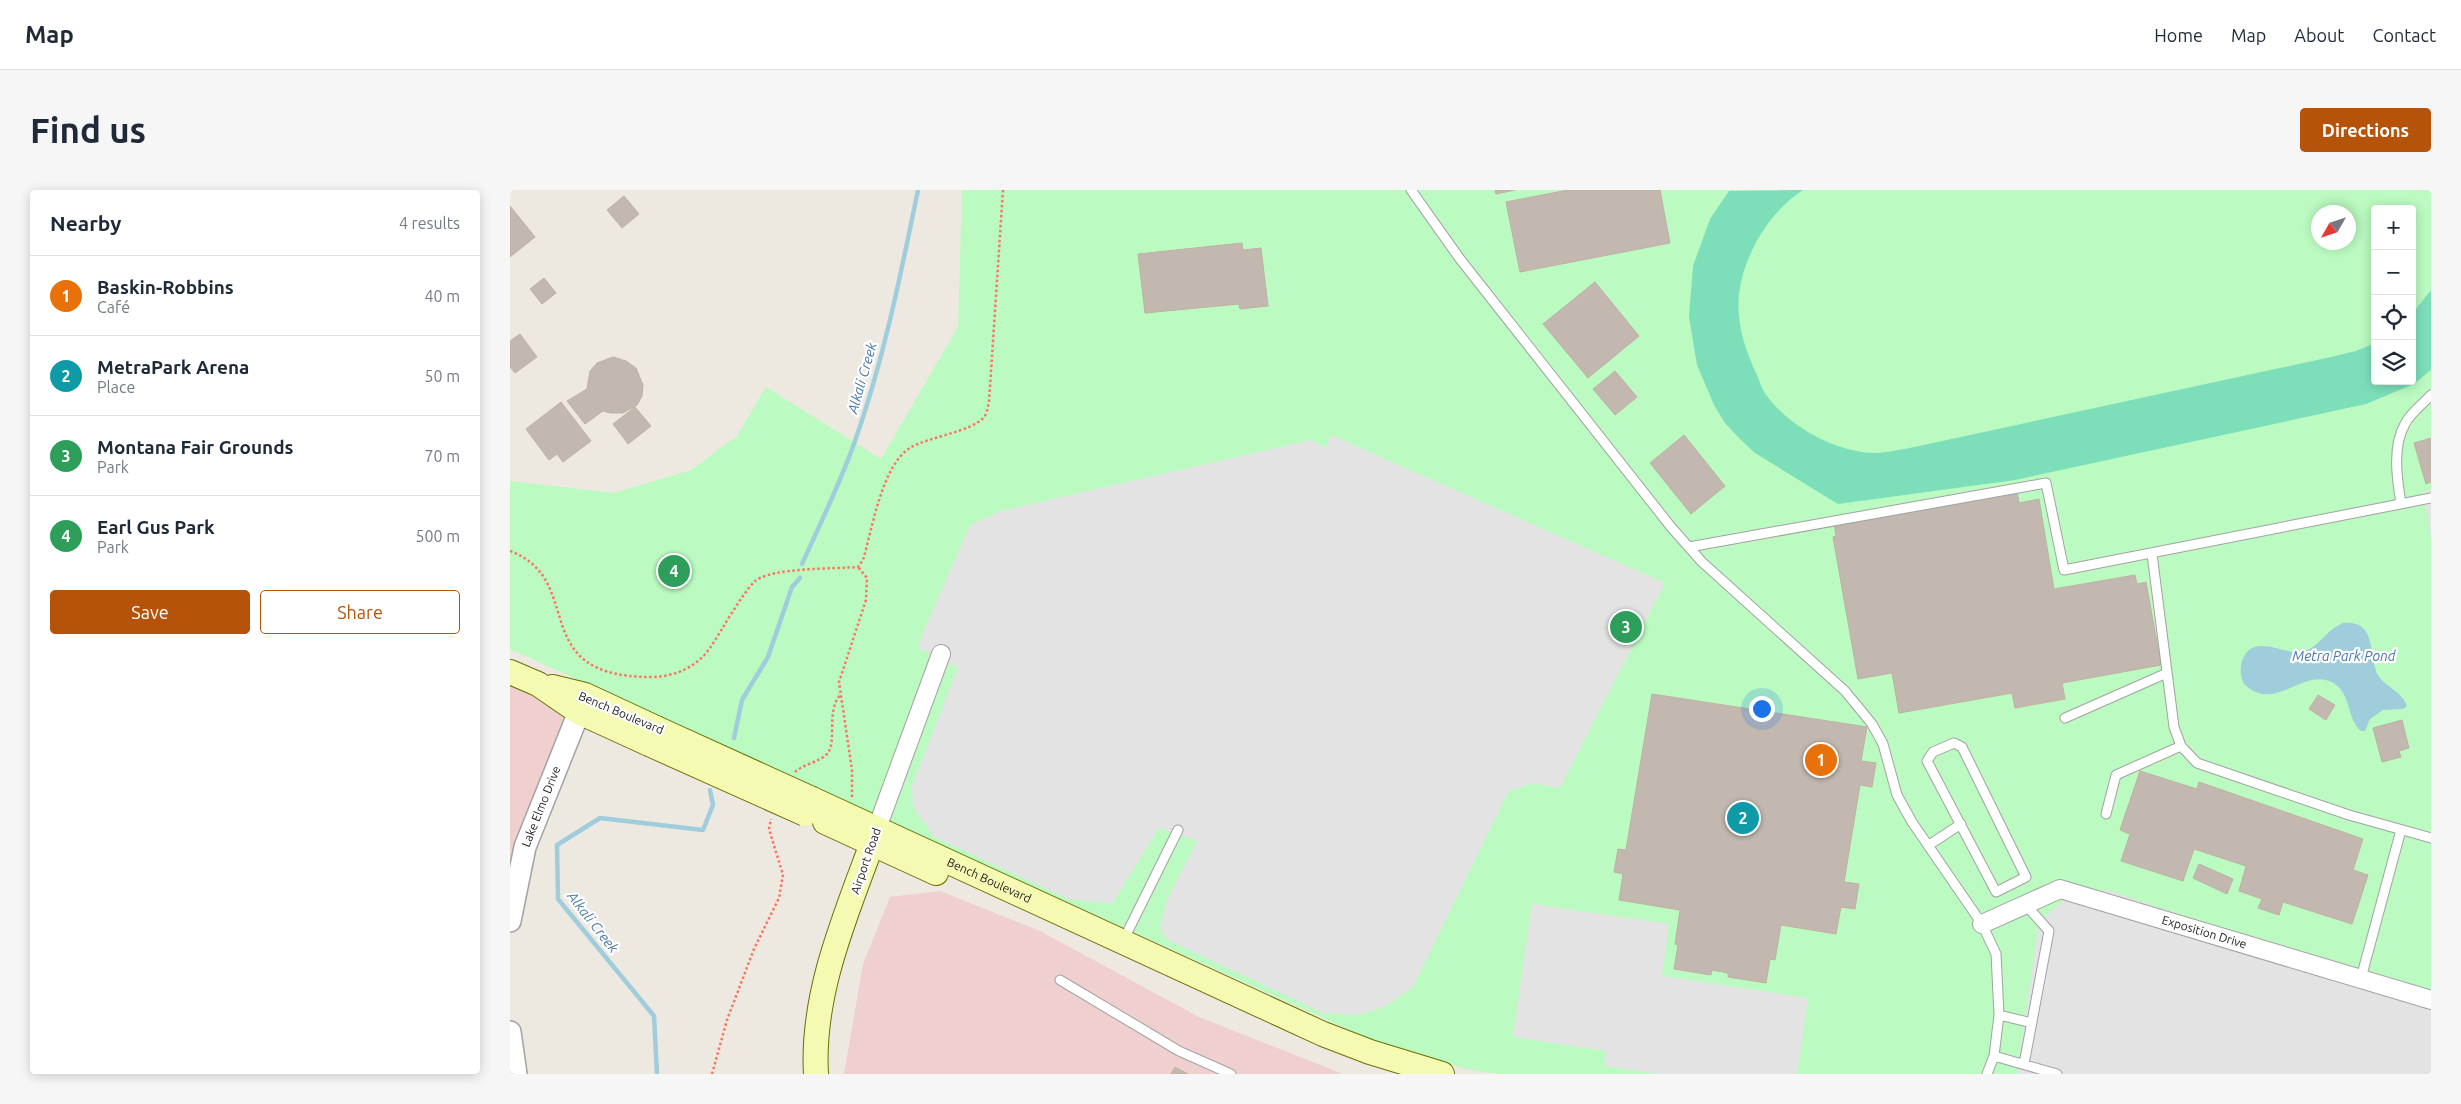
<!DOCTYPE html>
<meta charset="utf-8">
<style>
:root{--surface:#fff;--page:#f6f6f7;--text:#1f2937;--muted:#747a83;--line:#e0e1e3;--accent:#b45309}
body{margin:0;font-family:Ubuntu,sans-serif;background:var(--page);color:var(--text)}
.controls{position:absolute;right:15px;top:15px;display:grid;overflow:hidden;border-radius:5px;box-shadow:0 2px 12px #0003}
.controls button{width:45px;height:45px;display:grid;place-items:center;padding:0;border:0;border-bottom:1px solid var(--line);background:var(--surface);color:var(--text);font:25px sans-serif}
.compass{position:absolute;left:1801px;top:15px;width:45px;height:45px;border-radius:50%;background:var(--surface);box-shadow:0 2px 12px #0003;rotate:231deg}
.you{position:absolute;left:1251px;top:518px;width:18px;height:18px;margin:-12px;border:4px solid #fff;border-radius:50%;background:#1a73e8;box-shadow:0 0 0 8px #1a73e833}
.badge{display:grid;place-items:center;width:32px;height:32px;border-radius:50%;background:var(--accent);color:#fff;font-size:16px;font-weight:700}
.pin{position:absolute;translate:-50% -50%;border:2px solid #fff;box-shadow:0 1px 5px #0006}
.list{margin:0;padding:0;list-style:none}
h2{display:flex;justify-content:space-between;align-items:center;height:65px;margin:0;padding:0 20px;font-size:21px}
h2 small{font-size:16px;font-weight:400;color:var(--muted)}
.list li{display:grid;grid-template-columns:32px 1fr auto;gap:15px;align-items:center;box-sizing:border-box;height:80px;padding:0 20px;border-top:1px solid var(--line)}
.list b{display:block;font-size:19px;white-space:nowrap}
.list p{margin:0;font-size:16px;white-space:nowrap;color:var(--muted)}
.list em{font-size:16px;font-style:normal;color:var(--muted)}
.actions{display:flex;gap:10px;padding:15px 20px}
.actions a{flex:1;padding:11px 0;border:1px solid var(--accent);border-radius:5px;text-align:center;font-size:18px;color:var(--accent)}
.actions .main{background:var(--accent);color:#fff}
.icon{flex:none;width:28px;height:28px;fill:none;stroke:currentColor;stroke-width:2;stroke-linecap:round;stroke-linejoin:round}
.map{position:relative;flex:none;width:1921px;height:884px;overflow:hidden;border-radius:5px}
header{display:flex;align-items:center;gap:30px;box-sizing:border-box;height:70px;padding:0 25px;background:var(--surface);border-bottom:1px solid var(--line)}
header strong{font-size:24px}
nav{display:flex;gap:28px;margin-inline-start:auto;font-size:18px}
.intro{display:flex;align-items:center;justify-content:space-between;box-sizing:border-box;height:120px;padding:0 30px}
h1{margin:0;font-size:35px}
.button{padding:12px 22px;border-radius:5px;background:var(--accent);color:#fff;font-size:18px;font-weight:700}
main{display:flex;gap:30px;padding:0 30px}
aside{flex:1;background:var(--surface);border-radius:5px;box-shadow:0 2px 12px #0003}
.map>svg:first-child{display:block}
.commercial{fill:#efd0cf}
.park{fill:#bbfac1;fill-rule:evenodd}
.pitch{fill:#7cdfba}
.parking{fill:#e3e3e3}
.water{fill:#9fcddc}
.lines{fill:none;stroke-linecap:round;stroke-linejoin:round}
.stream{stroke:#9fcddc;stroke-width:4.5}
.building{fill:#c2b8b0;stroke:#bfb0a3}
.service-casing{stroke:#a2a2a2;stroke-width:11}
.minor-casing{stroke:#a2a2a2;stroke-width:20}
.tertiary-casing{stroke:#a2a2a2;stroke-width:24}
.secondary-casing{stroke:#647203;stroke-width:26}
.path{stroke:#fc7563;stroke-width:2.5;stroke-dasharray:2.5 2.5;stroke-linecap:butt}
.service{stroke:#fff;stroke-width:9}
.minor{stroke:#fff;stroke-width:18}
.tertiary{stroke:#fff;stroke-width:21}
.secondary{stroke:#f5fab2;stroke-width:24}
.secondary-bridge-casing{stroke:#647203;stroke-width:26;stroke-linecap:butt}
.secondary-bridge{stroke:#f5fab2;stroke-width:24}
.labels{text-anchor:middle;stroke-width:4.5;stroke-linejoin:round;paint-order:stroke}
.street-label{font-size:12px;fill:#1b1b1b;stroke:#fff}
.water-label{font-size:14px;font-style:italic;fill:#4778ab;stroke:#fff}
</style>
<header>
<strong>Map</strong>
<nav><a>Home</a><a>Map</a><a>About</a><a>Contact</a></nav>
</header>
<div class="intro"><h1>Find us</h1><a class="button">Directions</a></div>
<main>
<aside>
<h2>Nearby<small>4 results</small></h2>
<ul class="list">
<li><span class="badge" style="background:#e8710a">1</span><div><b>Baskin-Robbins</b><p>Café</p></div><em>40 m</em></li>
<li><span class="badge" style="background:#0f9aa8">2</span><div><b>MetraPark Arena</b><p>Place</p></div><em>50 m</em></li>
<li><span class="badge" style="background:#2e9e5b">3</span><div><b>Montana Fair Grounds</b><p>Park</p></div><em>70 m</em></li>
<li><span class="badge" style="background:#2e9e5b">4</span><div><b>Earl Gus Park</b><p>Park</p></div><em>500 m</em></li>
</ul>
<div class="actions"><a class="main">Save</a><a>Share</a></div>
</aside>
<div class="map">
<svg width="1921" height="884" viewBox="0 0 1921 884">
<rect width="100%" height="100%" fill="#ede9e0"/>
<path class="commercial" d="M0 482 69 522 0 731Z
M430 701 530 741 689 827 833 884H334L353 774 380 707Z"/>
<path class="park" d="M452 0H1921V884H988L956 879 866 852 0 459V291L104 303 181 280 227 246 256 197 371 269 448 137ZM1865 19H1902V191H1865ZM1808 22H1838V52H1808Z"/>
<path class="pitch" d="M1293 0C1259 22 1234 64 1229 104 1226 131 1235 161 1247 185 1250 192 1252 200 1257 206 1280 237 1325 262 1365 263 1375 263 1385 260 1395 259L1821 167 1846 161 1865 153V191H1902V124L1921 100V180L1904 194 1856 214 1505 290 1328 314 1245 263 1229 248 1215 233 1204 215 1187 175 1179 127 1183 76 1200 29 1219 1Z"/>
<path class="parking" d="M821 245 1155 393 1050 598 1021 593 998 602 903 797 876 816 847 825 813 823 658 750 650 739 657 710 687 651 649 638 602 714 558 709 424 647 403 617 402 596 448 478 407 457 460 335 491 321 801 250 815 258Z
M1921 300V346L1913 302Z
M1597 700 1921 810V884H1507L1529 732 1554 710Z
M1022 714 1159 734 1152 786 1298 808 1287 884H1149L1094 876 1096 861 1003 847Z"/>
<path class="water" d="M1833 433C1868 429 1858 467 1868 485 1876 498 1891 500 1897 516L1893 519 1873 520 1860 529 1855 541H1851C1837 529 1841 505 1825 494 1794 474 1766 525 1734 494 1730 486 1730 479 1732 471 1743 440 1776 468 1795 461 1810 456 1816 440 1833 433Z"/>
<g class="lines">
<path class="stream" d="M292 374C311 332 331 292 346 248 374 168 391 83 408 0
M224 548 232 510 258 467 282 397 290 388
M147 884 144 826 48 709 47 655 90 628 193 640 203 615 200 600"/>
</g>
<path class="building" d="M985 0H1005L986 4Z
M1058 0H1150L1160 53 1010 82 996 12Z
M114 6 129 24 112 38 97 20Z
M0 16 25 47 0 67Z
M732 53 733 60 751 58 758 116 730 119 729 114 635 123 628 64Z
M34 88 46 103 32 114 20 99Z
M1085 92 1129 146 1078 188 1033 134Z
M10 144 27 167 5 183 0 177V151Z
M103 167 116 171 126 178 133 195 132 206 127 215 113 223H100L93 221 75 234 57 211 77 199 80 181 87 173Z
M1105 181 1127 207 1105 225 1083 199Z
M51 212 81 251 53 272 47 264 39 270 16 239Z
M125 217 141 236 118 254 103 234Z
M1174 245 1215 296 1181 324 1140 273Z
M1921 248V292L1916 294 1904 253Z
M1507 301 1509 313 1529 309 1544 399 1625 385 1627 394 1636 392 1651 475 1552 493 1555 509 1505 518 1502 503 1389 523 1382 483 1348 489 1323 347 1326 346 1324 333Z
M1142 504 1357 537 1351 571 1366 573 1362 597 1350 595 1334 692 1349 694 1345 719 1331 717 1326 744 1271 735 1265 770 1260 769 1256 793 1218 787V783L1202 780 1201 785 1164 779 1168 755 1165 754 1170 720 1109 710 1113 684 1104 682 1108 659 1116 660Z
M1808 505 1825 515 1816 530 1799 519Z
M1892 530 1899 558 1889 561 1891 567 1872 572 1863 538Z
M1630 581 1687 599 1689 592 1853 649 1843 680 1858 685 1842 734 1773 712 1769 725 1748 718 1752 709 1729 701 1736 676 1684 659 1673 691 1611 671 1620 644 1610 640Z
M1689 674 1723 689 1717 704 1683 688Z
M665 877 678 884H661Z"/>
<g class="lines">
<g class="service-casing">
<path id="service" d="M901 0 950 69 1161 337 1192 372 1335 501 1362 534 1373 554 1387 605 1402 632 1472 734 1486 764 1489 825 1484 866 1477 884
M1891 313C1887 290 1882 256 1895 234 1900 223 1913 214 1921 205
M1179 357 1536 293 1554 380 1921 308
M1642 364 1664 537 1671 556 1687 573 1839 625 1921 648
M1555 528 1657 483
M1444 553 1452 557 1516 687 1486 702 1417 571 1423 562Z
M1596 624 1606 585 1671 556
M1419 655 1451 634
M613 751 668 640
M1851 788 1891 640
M550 790 669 861 721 884
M1489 825 1522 833
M1484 866 1547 884
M1514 874 1539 741 1515 714"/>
</g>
<g class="minor-casing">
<g id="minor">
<path d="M367 638 431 464"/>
<path id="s1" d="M1472 734 1550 699 1921 810"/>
</g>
</g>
<g class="tertiary-casing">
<g id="tertiary">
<path id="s2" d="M0 731 15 657 75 507"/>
<path d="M0 842 6 884"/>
</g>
</g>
<g class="secondary-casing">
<g id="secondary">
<path d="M0 482 28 494 69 522 139 554"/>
<path d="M42 497 75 505 146 538"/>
<path id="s3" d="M302 609 813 844 860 862 932 884"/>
<path d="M315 632 426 683"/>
<path d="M306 884C301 800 339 718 367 640"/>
</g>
</g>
<path class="path" d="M0 361C78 390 14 487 141 487 164 487 187 477 200 458 212 440 230 407 244 392 260 377 325 379 348 377L353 370C362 340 372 275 400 258 417 247 462 242 474 227 477 224 478 216 479 212L493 0
M285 582C294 574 309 572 317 564 328 552 315 522 331 504
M342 607V580L329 492 356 410 357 388 348 377
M202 884 217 830 244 759 269 708 273 685 259 639 261 629"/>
<use href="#service" class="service"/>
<use href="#minor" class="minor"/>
<use href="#tertiary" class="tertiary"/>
<use href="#secondary" class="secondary"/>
<g class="secondary-bridge-casing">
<path id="secondary-bridge" d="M146 538 302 609
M139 554 295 624"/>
</g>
<use href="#secondary-bridge" class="secondary-bridge"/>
</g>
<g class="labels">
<g class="street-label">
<text transform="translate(111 523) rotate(23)" y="4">Bench Boulevard</text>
<text dy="4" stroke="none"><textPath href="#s2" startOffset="119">Lake Elmo Drive</textPath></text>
<text transform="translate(356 671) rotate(-71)" y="4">Airport Road</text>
<text dy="4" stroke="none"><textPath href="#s3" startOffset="195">Bench Boulevard</textPath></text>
<text dy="4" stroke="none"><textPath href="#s1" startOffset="236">Exposition Drive</textPath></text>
</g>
<g class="water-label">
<text transform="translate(352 188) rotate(-74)" y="5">Alkali Creek</text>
<text x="1834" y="471">Metra Park Pond</text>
<text transform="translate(83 732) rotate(52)" y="5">Alkali Creek</text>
</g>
</g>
</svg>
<div class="controls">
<button>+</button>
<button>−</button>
<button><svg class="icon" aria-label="locate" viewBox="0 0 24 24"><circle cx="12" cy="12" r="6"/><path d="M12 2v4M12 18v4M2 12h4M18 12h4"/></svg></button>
<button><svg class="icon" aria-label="layers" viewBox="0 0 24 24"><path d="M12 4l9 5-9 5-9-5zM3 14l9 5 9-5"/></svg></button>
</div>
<svg class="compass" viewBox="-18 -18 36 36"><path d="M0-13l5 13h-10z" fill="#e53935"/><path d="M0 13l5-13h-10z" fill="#747a83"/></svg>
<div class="you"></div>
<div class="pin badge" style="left:1311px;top:570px;background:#e8710a">1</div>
<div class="pin badge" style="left:1233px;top:628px;background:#0f9aa8">2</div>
<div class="pin badge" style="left:1116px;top:437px;background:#2e9e5b">3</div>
<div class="pin badge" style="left:164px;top:381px;background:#2e9e5b">4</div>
</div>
</main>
